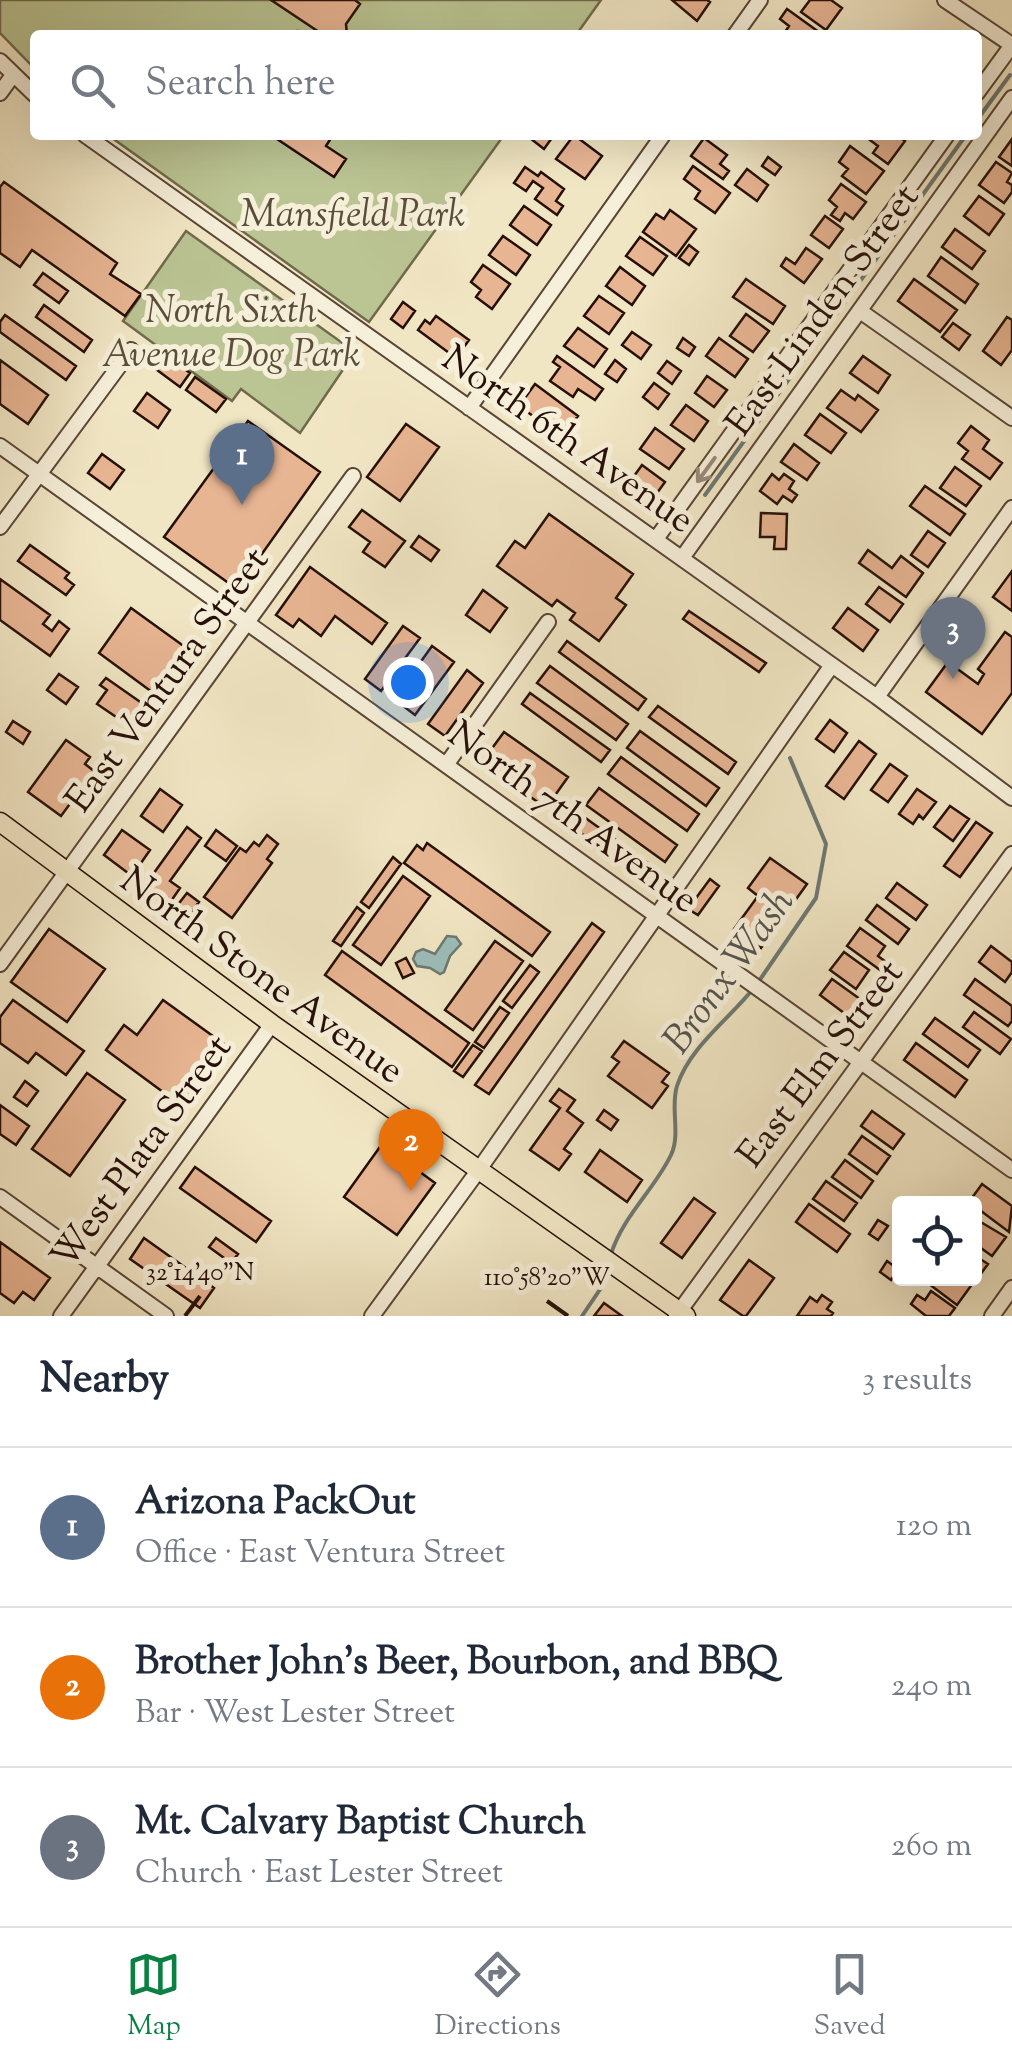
<!DOCTYPE html>
<meta charset="utf-8">
<style>
:root{--surface:#fff;--page:#f2f2f3;--text:#1f2937;--muted:#747a83;--line:#e0e1e3;--accent:#0b8043}
body{margin:0;font-family:"Sorts Mill Goudy",serif;background:var(--page);color:var(--text)}
.controls{position:absolute;right:30px;bottom:30px;display:grid;overflow:hidden;border-radius:10px;box-shadow:0 10px 40px #0002}
.controls button{width:90px;height:90px;display:grid;place-items:center;padding:0;border:0;border-bottom:2px solid var(--line);background:var(--surface);color:var(--text);font:50px sans-serif}
.you{position:absolute;left:408px;top:682px;width:35px;height:35px;margin:-25px;border:8px solid #fff;border-radius:50%;background:#1a73e8;box-shadow:0 0 0 15px #1a73e833}
.badge{display:grid;place-items:center;width:65px;height:65px;border-radius:50%;background:var(--accent);color:#fff;font-size:32px;font-weight:700}
.pin{position:absolute;translate:-50% -82px;filter:drop-shadow(0 2px 5px #0008)}
.pin::after{content:'';position:absolute;top:52px;width:35px;height:30px;background:inherit;clip-path:polygon(0 0,100% 0,50% 100%)}
.list{margin:0;padding:0;list-style:none}
h2{display:flex;justify-content:space-between;align-items:center;height:130px;margin:0;padding:0 40px;font-size:42px}
h2 small{font-size:32px;font-weight:400;color:var(--muted)}
.list li{display:grid;grid-template-columns:65px 1fr auto;gap:30px;align-items:center;box-sizing:border-box;height:160px;padding:0 40px;border-top:2px solid var(--line)}
.list b{display:block;font-size:38px;white-space:nowrap}
.list p{margin:0;font-size:32px;white-space:nowrap;color:var(--muted)}
.list em{font-size:32px;font-style:normal;color:var(--muted)}
.icon{flex:none;width:55px;height:55px;fill:none;stroke:currentColor;stroke-width:2;stroke-linecap:round;stroke-linejoin:round}
.map{position:relative;flex:none;width:1012px;height:1316px;overflow:hidden}
.search{position:absolute;background:var(--surface);box-shadow:0 10px 40px #0002;left:30px;right:30px;top:30px;height:110px;display:flex;align-items:center;gap:25px;box-sizing:border-box;padding:0 35px;border-radius:10px;color:var(--muted);font-size:38px}
.sheet{height:610px;background:var(--surface)}
nav{display:flex;justify-content:space-around;align-items:center;box-sizing:border-box;height:140px;border-top:2px solid var(--line);background:var(--surface);font-size:28px;color:var(--muted)}
nav a{display:grid;justify-items:center;gap:5px}
nav .on{color:var(--accent)}
.map>svg:first-child{display:block}
.green{fill:#bbc493;stroke:#706a4d;stroke-width:2.5}
.water{fill:#9cbebb;stroke:#6d7873;stroke-width:2.5}
.lines{fill:none;stroke-linecap:round;stroke-linejoin:round}
.stream{stroke:#6d7873;stroke-width:4}
.building{fill:#e8b593;stroke:#260f07;stroke-width:2.5}
.minor-casing{stroke:#594536;stroke-width:18}
.major-casing{stroke:#260f07;stroke-width:21}
.minor{stroke:#f6efd9;stroke-width:14}
.major{stroke:#f1e6c4;stroke-width:18}
.oneway{stroke:#988a7a}
.ticks{fill:none;stroke:#260f07;stroke-width:4}
.labels{text-anchor:middle;stroke-width:10;stroke-linejoin:round;paint-order:stroke}
.park-label{font-size:38px;font-style:italic;fill:#5a4e38;stroke:#f6efd9}
.street-label{font-size:38px;fill:#260f07;stroke:#f6efd9}
.water-label{font-size:40px;font-style:italic;fill:#55554f;stroke:#f6efd9}
.ticks-label{font-size:25px;text-anchor:middle;fill:#260f07;stroke:#f6efd9;stroke-width:10;stroke-linejoin:round;paint-order:stroke}
</style>
<div class="map">
<svg width="1012" height="1316" viewBox="0 0 1012 1316">
<rect width="100%" height="100%" fill="#f1e6c4"/>
<filter id="stains"><feTurbulence type="fractalNoise" baseFrequency=".002" numOctaves="4"/><feColorMatrix values="0 0 0 0 .2 0 0 0 0 .09 0 0 0 0 .02 0 0 0 .5 -.17"/></filter>
<radialGradient id="worn" r=".72"><stop offset=".6" stop-color="#630" stop-opacity="0"/><stop offset="1" stop-color="#630" stop-opacity=".3"/></radialGradient>
<path class="green" d="M0 0H601L576 35H35V69L0 33Z
M108 135H504L369 322Z
M186 231 355 352 300 433 241 389 232 401 123 321Z"/>
<path class="water" d="M447 936 456 937 461 944 450 956 444 972 440 974 430 968 417 966 413 959 416 952 423 949 435 954Z"/>
<g class="lines">
<path class="stream" d="M977 120 1010 75
M705 495 966 135
M759 981 816 898 826 844 790 758
M611 1254C623 1216 654 1190 671 1155 681 1134 670 1108 677 1086 689 1048 729 1019 753 989
M582 1316 601 1288 607 1268"/>
</g>
<path class="building" d="M271 0H355L360 4 346 24 347 35H299L298 31 319 32Z
M672 0H707L710 2 697 21Z
M810 0H831L842 8 826 30 801 12Z
M787 9 823 35H783L789 26 780 19Z
M271 135H333L326 146 346 159 334 177Z
M526 135H554L544 149Z
M574 135 602 156 585 179 556 159Z
M874 135H897L905 141 888 164 873 153 878 146 870 140Z
M704 138 727 155 720 164 729 171 723 179 691 156Z
M1012 139V166L999 157Z
M850 146 884 171 866 194 842 176 848 169 839 162Z
M768 157 781 167 775 175 762 166Z
M996 162 1012 173 1007 182 1012 185V192L1004 203 979 185Z
M693 166 730 193 715 213 695 199 700 191 684 179Z
M525 167 538 176 541 172 564 189 556 201 563 206 557 215 535 199 543 188 533 181 526 191 514 183Z
M747 169 768 185 757 201 735 185Z
M4 182 117 263 110 274 141 294 125 316 32 250 20 267 0 253V187Z
M841 184 866 202 853 219 845 213 840 221 831 215 837 207 829 200Z
M979 196 1004 214 989 235 964 216Z
M524 206 551 225 537 245 510 225Z
M670 210 696 229 676 256 643 232 656 214 664 219Z
M825 216 843 229 829 248 811 235Z
M955 229 985 251 972 269 942 247Z
M503 236 530 255 516 275 489 255Z
M640 237 667 256 653 275 626 256Z
M689 245 698 252 689 265 679 258Z
M806 248 822 259 804 283 781 266 786 258 795 264Z
M941 257 978 284 965 303 928 276Z
M483 265 510 284 492 309 476 297 481 290 471 282Z
M620 267 645 286 632 305 606 286Z
M43 273 68 291 59 303 34 285Z
M746 279 785 306 773 324 733 297Z
M914 279 957 310 940 332 898 301Z
M599 296 624 313 609 334 584 316Z
M403 302 415 311 403 328 391 319Z
M44 305 92 340 84 352 36 317Z
M746 314 769 331 753 352 730 336Z
M5 315 76 366 66 380 0 332V322Z
M436 316 469 340 456 358 418 330 425 320 430 324Z
M1007 317 1012 320V350L1001 365 983 351Z
M953 323 970 335 959 350 942 337Z
M578 328 607 349 594 367 564 346Z
M632 332 651 345 641 359 622 345Z
M683 338 695 347 689 356 677 348Z
M719 338 748 359 735 377 706 356Z
M167 356 190 373 180 387 157 370Z
M557 356 603 389 595 400 578 389 573 397 550 381 560 367 553 362Z
M863 356 890 375 878 393 850 373Z
M0 360 48 395 28 424 0 404Z
M615 360 626 369 617 382 605 374Z
M667 361 681 371 672 384 658 373Z
M707 376 727 390 714 407 695 393Z
M195 377 226 399 216 412 186 390Z
M654 383 669 394 658 409 643 397Z
M535 384 578 416 568 429 560 423 554 431 519 406Z
M841 390 855 400 858 395 878 410 861 432 827 408Z
M147 393 170 410 158 428 134 411Z
M686 405 708 421 694 441 671 425Z
M820 414 846 433 831 453 805 435Z
M248 421 320 472 237 589 164 537Z
M406 424 439 447 400 501 367 477Z
M971 426 989 440 983 449 1002 463 990 479 962 459 968 451 958 443Z
M655 428 684 449 669 469 640 449Z
M794 444 819 463 807 480 781 462Z
M102 454 124 470 110 489 88 473Z
M642 465 665 482 652 500 629 483Z
M955 467 981 486 966 506 940 488Z
M772 474 779 480 784 474 794 481 789 489 797 495 792 502 783 496 777 504 760 491Z
M925 486 965 514 950 535 910 506Z
M362 510 405 541 385 567 363 552 370 542 349 527Z
M761 513 787 514 786 549H774L775 537H760Z
M549 514 633 574 616 598 626 605 599 641 570 620 575 613 557 600 552 606 497 566 515 541 525 548Z
M928 531 945 543 928 567 911 555Z
M419 536 439 550 431 561 411 547Z
M30 545 69 573 65 578 74 585 66 595 18 561Z
M868 550 892 568 901 556 923 573 906 597 859 563Z
M310 567 387 623 372 644 335 616 321 636 299 619 293 627 276 615Z
M1012 571V611L993 597Z
M0 579 50 615 43 624 52 631 59 621 69 629 50 656 0 620Z
M879 587 903 604 890 622 866 604Z
M483 590 507 608 490 632 466 615Z
M131 608 185 647 152 692 99 653Z
M848 608 878 630 863 651 833 628Z
M689 611 766 663 759 672 683 619Z
M403 626 420 638 381 691 365 679Z
M1005 632 1012 637V693L982 734 926 692 948 662 978 684 984 674 978 669Z
M567 641 646 699 638 710 559 652Z
M432 646 454 662 415 715 394 699Z
M550 666 628 724 616 740 537 683Z
M467 670 483 683 445 736 428 724Z
M59 674 78 687 66 704 47 690Z
M106 678 146 706 131 727 97 704 107 690 100 685Z
M530 693 610 750 601 762 522 704Z
M658 706 736 762 728 774 649 717Z
M830 720 847 733 834 752 816 739Z
M13 721 30 732 23 744 6 732Z
M640 731 719 788 706 806 627 748Z
M504 732 568 777 546 808 482 762Z
M66 740 90 757 85 764 94 771 61 816 28 792Z
M859 741 876 754 844 799 826 786Z
M621 757 699 814 687 831 608 774Z
M890 764 907 776 888 802 871 790Z
M599 788 677 845 665 862 586 805Z
M160 789 182 805 163 832 141 816Z
M917 789 936 802 923 819 919 815 913 824 899 814Z
M950 806 969 819 953 841 934 827Z
M580 814 659 871 650 883 571 826Z
M976 822 992 833 960 877 944 866Z
M187 827 201 838 170 881 180 888 167 907 157 899 160 894 146 884Z
M122 830 150 850 132 876 104 855Z
M216 830 237 846 226 861 205 846Z
M267 835 278 844 267 859 272 863 232 918 204 897 240 848 246 852 254 842 259 846Z
M427 843 550 932 532 956 404 863 417 845 423 850Z
M393 857 401 864 369 908 361 902Z
M770 858 807 884 761 948 734 929 758 896 748 888Z
M403 876 430 896 381 965 353 945Z
M710 879 719 886 698 915 688 909Z
M897 883 927 905 916 920 886 898Z
M187 893 199 902 185 920 173 911Z
M877 905 909 929 898 944 866 920Z
M357 907 364 913 341 946 333 941Z
M592 923 604 932 489 1094 475 1085Z
M860 928 885 946 878 956 886 962 880 970 847 946Z
M49 929 105 969 67 1022 11 982Z
M495 941 523 961 473 1030 445 1010Z
M991 946 1012 962V972L1005 982 979 962Z
M342 951 469 1043 452 1067 325 975Z
M844 952 869 970 856 989 830 970Z
M406 958 414 973 403 978 396 963Z
M530 965 539 972 512 1008 503 1001Z
M832 979 860 999 848 1016 820 995Z
M975 979 1012 1006V1021L1008 1026 964 995Z
M13 1000 84 1051 66 1075 36 1053 28 1063 0 1043V1017Z
M163 1000 224 1044 182 1106 106 1050 124 1025 137 1035Z
M500 1007 509 1013 484 1048 475 1042Z
M974 1012 1011 1039 1000 1054 963 1027Z
M935 1018 980 1050 968 1067 923 1034Z
M624 1041 669 1073 662 1082 668 1086 652 1108 608 1076 619 1062 612 1057Z
M916 1043 967 1080 955 1097 904 1060Z
M473 1045 482 1051 463 1077 454 1071Z
M87 1073 125 1100 70 1176 32 1149Z
M25 1081 38 1091 27 1106 14 1097Z
M559 1089 575 1100 567 1111 583 1123 564 1149 571 1154 559 1170 530 1150 560 1108 550 1101Z
M0 1105 29 1126 16 1145 0 1134Z
M604 1110 618 1120 611 1130 597 1120Z
M872 1111 904 1134 893 1149 861 1126Z
M862 1136 890 1156 877 1174 849 1154Z
M382 1144 435 1183 397 1235 344 1197Z
M600 1150 642 1180 627 1202 585 1172Z
M845 1160 873 1181 861 1198 832 1177Z
M195 1167 271 1221 256 1242 180 1188Z
M826 1181 857 1203 844 1221 813 1199Z
M982 1184 1012 1206 1009 1232 969 1202Z
M694 1198 715 1213 682 1258 661 1243Z
M809 1204 850 1234 837 1252 796 1222Z
M878 1220 888 1226 878 1240 869 1234Z
M979 1221 1006 1237 992 1256 974 1243V1227Z
M144 1238 214 1288 200 1308 130 1259Z
M216 1238 238 1254 231 1263 209 1247Z
M0 1242 50 1278 34 1300 23 1292 14 1303 0 1293Z
M974 1255 988 1264 977 1279 974 1277Z
M749 1260 774 1278 746 1316H743L720 1300Z
M887 1261 898 1269 891 1280 880 1272Z
M927 1278H966L973 1283 957 1305 925 1281Z
M931 1291 955 1308 949 1316H926L911 1304 917 1295 925 1300Z
M822 1295 832 1302 827 1309 833 1313 831 1316H797L810 1297 817 1302Z
M604 1303 622 1316H594Z"/>
<g class="lines">
<g class="minor-casing">
<path id="minor" d="M945 0 1012 45
M735 35 760 0
M0 61 35 95
M0 93 13 75
M977 93 1012 45
M85 135 877 697 1012 798
M860 311 1012 418
M469 408 663 135
M0 446 1012 1170
M0 527 131 350
M656 539 947 135
M682 558 1012 98
M877 697 1012 508
M446 765 548 622
M0 964 353 476
M0 1197 166 1316
M61 1316 272 1024
M372 1316 478 1171 832 665
M676 1316 1012 854
M992 1316 1012 1288"/>
</g>
<g class="major-casing">
<path id="major" d="M0 822 272 1024 686 1316"/>
</g>
<use href="#minor" class="minor"/>
<use href="#major" class="major"/>
</g>
<defs><path id="oneway-shaft" d="M-6 0H5M1.5-3L5.5 0L1.5 3" fill="none" stroke-width="1.6" stroke-linecap="round" stroke-linejoin="round" transform="scale(2.5)"/></defs>
<use class="oneway" href="#oneway-shaft" transform="translate(706 470) rotate(126)"/>
<path class="ticks" d="M547 1301 568 1316M185 1316 200 1296"/>
<g class="labels">
<g class="park-label">
<text x="353" y="226">Mansfield Park</text>
<text x="231" y="322">North Sixth<tspan x="231" dy="44">Avenue Dog Park</tspan></text>
</g>
<g class="street-label">
<text transform="translate(821 309) rotate(-54)" y="13">East Linden Street</text>
<text transform="translate(569 438) rotate(35)" y="13">North 6th Avenue</text>
<text transform="translate(166 679) rotate(-54)" y="13">East Ventura Street</text>
<text transform="translate(574 816) rotate(36)" y="13">North 7th Avenue</text>
<text transform="translate(263 974) rotate(36)" y="13">North Stone Avenue</text>
<text transform="translate(819 1063) rotate(-53)" y="13">East Elm Street</text>
<text transform="translate(140 1151) rotate(-54)" y="13">West Plata Street</text>
</g>
<g class="water-label">
<text transform="translate(727 970) rotate(-54)" y="14">Bronx Wash</text>
</g>
</g>
<g class="ticks-label">
<text x="200" y="1280">32°14'40"N</text>
<text x="547" y="1285">110°58'20"W</text>
</g>
<rect width="100%" height="100%" filter="url(#stains)"/>
<rect width="100%" height="100%" fill="url(#worn)"/>
</svg>
<div class="controls">
<button><svg class="icon" aria-label="locate" viewBox="0 0 24 24"><circle cx="12" cy="12" r="6"/><path d="M12 2v4M12 18v4M2 12h4M18 12h4"/></svg></button>
</div>
<div class="you"></div>
<div class="pin badge" style="left:242px;top:505px;background:#5c6f8a">1</div>
<div class="pin badge" style="left:411px;top:1191px;background:#e8710a">2</div>
<div class="pin badge" style="left:953px;top:679px;background:#6b7280">3</div>
<div class="search"><svg class="icon" aria-label="search" viewBox="0 0 24 24"><circle cx="10" cy="10" r="6"/><path d="M15 15l6 6"/></svg>Search here</div>
</div>
<section class="sheet">
<h2>Nearby<small>3 results</small></h2>
<ul class="list">
<li><span class="badge" style="background:#5c6f8a">1</span><div><b>Arizona PackOut</b><p>Office · East Ventura Street</p></div><em>120 m</em></li>
<li><span class="badge" style="background:#e8710a">2</span><div><b>Brother John’s Beer, Bourbon, and BBQ</b><p>Bar · West Lester Street</p></div><em>240 m</em></li>
<li><span class="badge" style="background:#6b7280">3</span><div><b>Mt. Calvary Baptist Church</b><p>Church · East Lester Street</p></div><em>260 m</em></li>
</ul>
</section>
<nav>
<a class="on"><svg class="icon" aria-label="map" viewBox="0 0 24 24"><path d="M3 6l6-2 6 2 6-2v14l-6 2-6-2-6 2zM9 4v14M15 6v14"/></svg>Map</a>
<a><svg class="icon" aria-label="directions" viewBox="0 0 24 24"><path d="M12 3l9 9-9 9-9-9zM9 14v-3h6M13 9l2 2-2 2"/></svg>Directions</a>
<a><svg class="icon" aria-label="saved" viewBox="0 0 24 24"><path d="M7 4h10v16l-5-4-5 4z"/></svg>Saved</a>
</nav>
